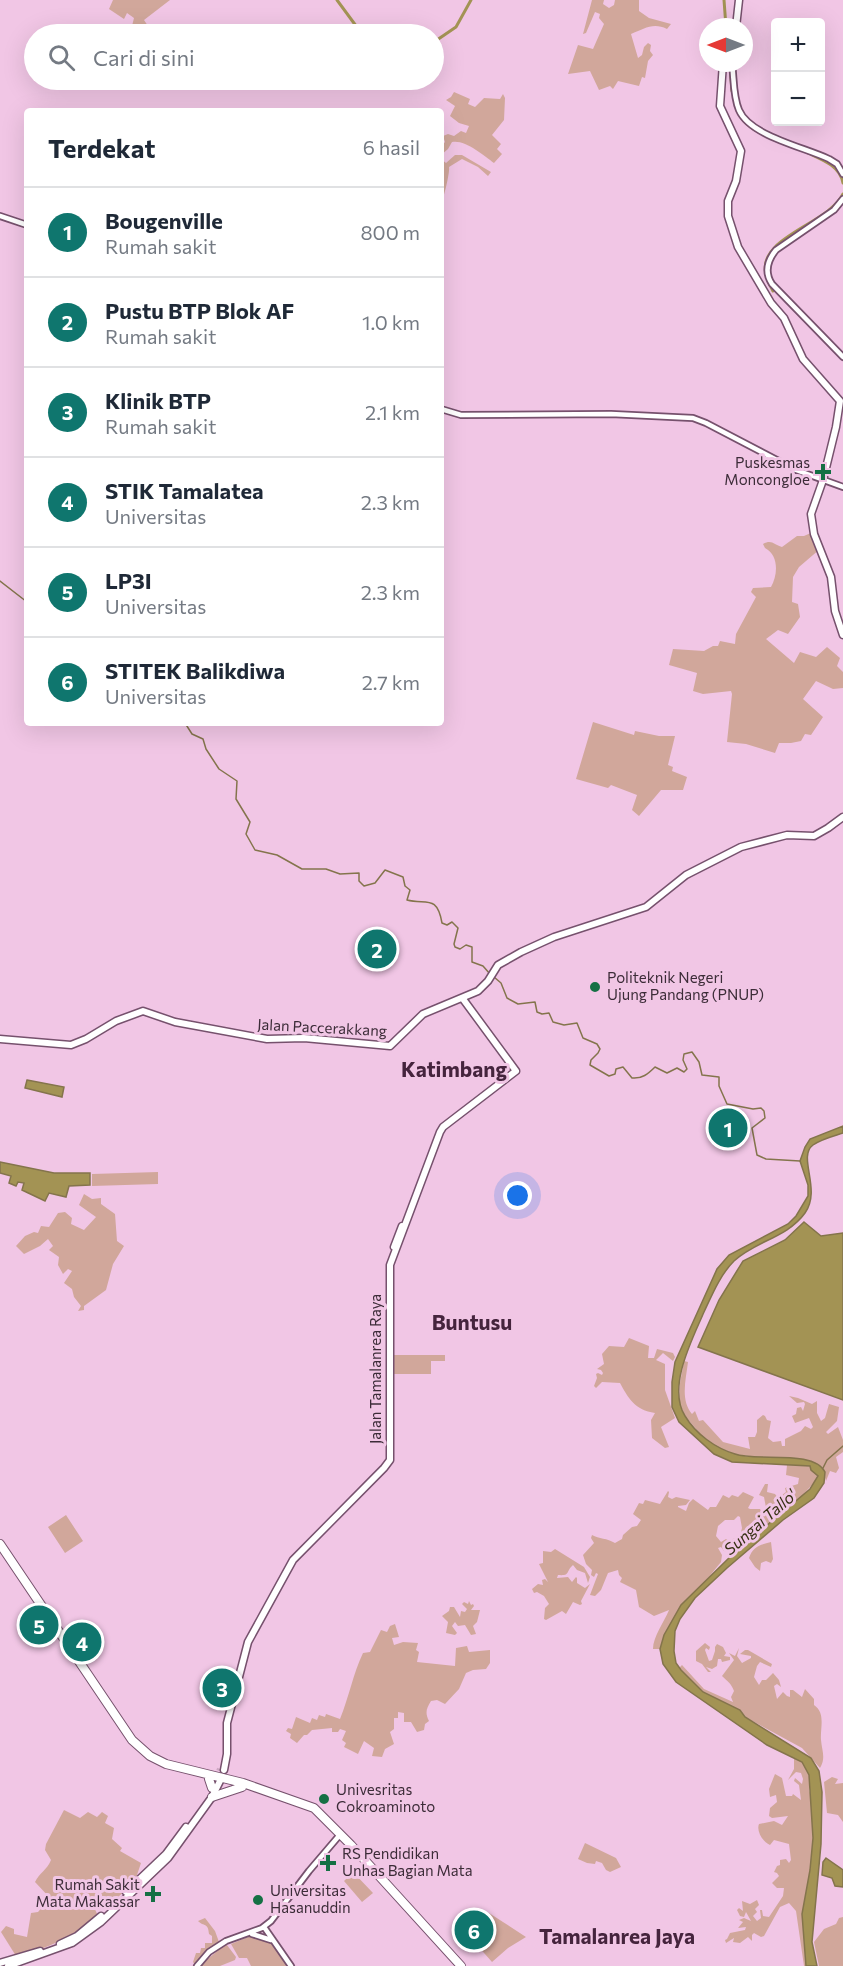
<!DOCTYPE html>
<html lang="id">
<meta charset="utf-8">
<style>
:root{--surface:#fff;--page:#f2f2f3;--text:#1f2937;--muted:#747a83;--line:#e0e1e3;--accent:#0f766e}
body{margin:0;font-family:Commissioner,sans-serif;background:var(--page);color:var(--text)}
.controls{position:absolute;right:18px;top:18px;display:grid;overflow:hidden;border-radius:6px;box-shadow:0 6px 24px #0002}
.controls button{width:54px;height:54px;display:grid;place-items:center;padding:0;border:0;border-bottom:2px solid var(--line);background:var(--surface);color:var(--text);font:30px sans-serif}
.compass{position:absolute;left:699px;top:18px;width:54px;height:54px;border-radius:50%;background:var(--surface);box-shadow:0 6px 24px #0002;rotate:270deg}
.you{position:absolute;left:518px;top:1196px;width:21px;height:21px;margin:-15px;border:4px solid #fff;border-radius:50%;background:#1a73e8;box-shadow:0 0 0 9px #1a73e833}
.badge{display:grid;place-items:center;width:39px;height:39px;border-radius:50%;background:var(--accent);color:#fff;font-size:20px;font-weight:700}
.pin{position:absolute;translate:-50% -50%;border:3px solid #fff;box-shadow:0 2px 6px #0006}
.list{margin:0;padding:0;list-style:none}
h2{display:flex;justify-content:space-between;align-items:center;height:78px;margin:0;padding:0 24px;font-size:26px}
h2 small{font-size:20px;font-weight:400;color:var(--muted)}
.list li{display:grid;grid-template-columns:39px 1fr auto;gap:18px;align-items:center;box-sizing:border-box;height:90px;padding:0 24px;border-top:2px solid var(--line)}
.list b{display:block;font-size:22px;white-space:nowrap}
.list p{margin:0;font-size:20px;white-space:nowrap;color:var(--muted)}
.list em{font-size:20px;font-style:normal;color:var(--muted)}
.icon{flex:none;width:33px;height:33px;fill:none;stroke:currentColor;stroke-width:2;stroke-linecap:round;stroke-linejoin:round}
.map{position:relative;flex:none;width:843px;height:1966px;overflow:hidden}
.search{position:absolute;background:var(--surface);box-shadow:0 6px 24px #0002;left:24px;top:24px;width:420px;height:66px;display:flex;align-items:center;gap:15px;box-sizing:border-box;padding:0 21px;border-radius:33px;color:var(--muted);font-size:22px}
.panel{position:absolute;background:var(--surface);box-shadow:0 6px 24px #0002;left:24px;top:108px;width:420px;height:618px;border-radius:6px}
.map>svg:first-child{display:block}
.green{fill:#d1a79b}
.water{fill:#a39354;stroke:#84744c;stroke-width:1.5}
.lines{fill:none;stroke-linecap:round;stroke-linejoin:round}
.stream{stroke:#84744c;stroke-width:1.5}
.canal{stroke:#a39354;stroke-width:3}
.major-tunnel{stroke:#cda7c2;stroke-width:6;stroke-dasharray:6 3;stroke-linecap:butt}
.minor-casing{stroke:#76516d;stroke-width:8}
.major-casing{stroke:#76516d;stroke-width:9}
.highway-casing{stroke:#76516d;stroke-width:10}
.minor{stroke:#fff;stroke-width:4.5}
.major{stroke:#fff;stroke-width:6}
.highway{stroke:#fff;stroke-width:8}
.poi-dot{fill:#157044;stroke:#f1c6e5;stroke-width:2}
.labels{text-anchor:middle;stroke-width:6;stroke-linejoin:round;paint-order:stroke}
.poi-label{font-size:15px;fill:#3c2c38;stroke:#f1c6e5;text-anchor:start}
.street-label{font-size:15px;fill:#3c2c38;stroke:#f1c6e5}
.water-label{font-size:16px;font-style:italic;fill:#362f12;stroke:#f1c6e5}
.district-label{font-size:21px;font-weight:bold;fill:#45243d;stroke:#f1c6e5}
</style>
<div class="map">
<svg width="843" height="1966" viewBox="0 0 843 1966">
<rect width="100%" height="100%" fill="#f1c6e5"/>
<path class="green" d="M113 0H170L144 20 148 26 136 31 132 26 134 18 127 13 124 19 109 9Z
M592 0H604L603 4 609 8 614 5 615 0H639V11L649 18 671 24 667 29C653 22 644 29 631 34L638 58 642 55 644 47 648 43 651 45 650 51 653 55 648 61 645 78 642 77 639 86 618 81 613 89 610 86 599 90 590 71 568 74 578 45 593 49 604 24 599 18 600 14 595 12 586 33 583 34Z
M454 92 470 99 468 104 475 107 484 98 500 99 503 94 505 98 504 120 492 135 501 144 497 149 502 154 494 163C484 155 464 139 452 142L448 149 441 155V147L445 142 443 136 448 134 454 136 461 131 466 133 469 126 459 123 450 116 455 106 446 100 451 97Z
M455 155H462L491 172 488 176 478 167 462 159 449 167C450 172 444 198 441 203V159L446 163Z
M813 532 820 549 799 567 793 577 792 602 798 604 800 617 788 634 778 630 766 639 794 663 800 652 816 657 827 647 840 658 837 666 843 672V688L833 689 816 681 803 699 823 717 811 735 805 734 801 741 791 743H779L775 753 746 744 727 742 732 694 731 691 703 694 693 691 697 673 669 665 673 649 704 651 713 646H718L720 641 735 644 736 634 756 597 751 592 753 588 771 587C778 575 779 555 765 548L763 544C772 539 774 545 782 547L797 536H804Z
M593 722 634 735 635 731 659 736H675L668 765 673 767 672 771 687 777 683 790H661L639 816 632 810 637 795 611 785 608 788 576 779Z
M158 1172V1184L92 1186V1174Z
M84 1194 92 1199 101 1198V1204L115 1214 117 1241 124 1246 113 1264 106 1290 84 1306V1310L78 1311 81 1306 74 1297 72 1289 64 1283 72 1271 68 1269 63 1274 58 1265 59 1257 49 1250 53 1246 48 1239 40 1246 24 1254 16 1246 25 1236 34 1232 38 1233 41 1226 49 1227 58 1213 65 1212 72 1218 71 1224 84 1230 96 1217 79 1205Z
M629 1338 649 1346 648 1358H654L657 1349 673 1353 675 1357 673 1361 663 1353 656 1360 665 1364V1390L675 1418 661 1427 669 1447 665 1448 652 1438 651 1420 655 1413C635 1410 628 1398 620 1383L602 1382 596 1388 594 1386 597 1378 596 1374 598 1373 602 1375 603 1373 601 1370 597 1369 604 1364 602 1354 609 1346 624 1347Z
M392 1355H445V1361H431V1374H392Z
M684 1361 688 1362C686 1379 680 1400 692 1414L695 1411 699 1421 703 1420 723 1442 750 1449 748 1437H755L757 1432V1420L763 1415 765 1416 767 1420 771 1421 768 1438 773 1442 781 1441 782 1446H785V1439L801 1431 805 1426 811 1429 813 1427 809 1418 795 1423 792 1416 796 1414 797 1408 801 1407 803 1411 805 1404 804 1402 797 1403 789 1396 798 1398 812 1404 817 1401V1413L821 1421 825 1418 829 1404 839 1407 837 1421 826 1432 828 1434 838 1427 843 1440V1452L836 1457 839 1468 836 1473 830 1471 826 1481C823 1469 821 1464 808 1460L737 1455 715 1446 703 1437 685 1416 679 1402 680 1383Z
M787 1465 810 1466 811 1470 818 1476 817 1479 802 1496 734 1553 730 1545 733 1539 740 1536 742 1528 740 1517 738 1516 734 1520H725L718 1526 716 1536 721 1542 726 1539 729 1541 731 1552 724 1551 721 1547 718 1548 722 1555 721 1562 669 1626 660 1649H653C653 1637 664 1622 669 1610L654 1616 639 1607 636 1590 620 1582 622 1578 619 1575 618 1570 608 1573 601 1590 595 1596 590 1595 598 1574 596 1573 594 1577 591 1575 592 1570 586 1564 583 1555 594 1543 591 1538 592 1535C599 1539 607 1538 615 1543L622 1539 623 1535 632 1527 637 1526 641 1520 633 1514 639 1503 643 1504 645 1500 660 1504 668 1491 669 1492 668 1497 672 1499 676 1497 690 1500 686 1505 678 1506V1507L686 1511 689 1503 693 1499 708 1510 710 1507H716L723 1495 729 1498 732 1495 738 1497 743 1492 754 1497 748 1508 750 1509H760L763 1514 767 1513 764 1497 759 1495 765 1484H768L767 1492 775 1494 778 1498 786 1492 785 1488 798 1484 799 1478 786 1475Z
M66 1515 83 1541 65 1553 48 1527Z
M771 1542 773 1559 771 1563 766 1561 761 1563 760 1571 755 1567 749 1558C753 1546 760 1545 771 1542Z
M555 1549 584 1567 590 1577 588 1583 585 1573 577 1570 573 1565C565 1572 571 1576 558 1575L557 1578 568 1577 572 1582 576 1577 577 1578V1583L585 1588 590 1584 581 1601 582 1604 580 1605 573 1602 566 1614 562 1611 546 1620 544 1619 545 1608 549 1604 544 1596 537 1592 534 1593 532 1589 538 1584 543 1585 542 1580 545 1579 548 1582 539 1564 543 1563V1551L551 1552Z
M469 1601 471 1605 473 1604 474 1606 471 1610H480L477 1622 473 1626 476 1634 471 1635 465 1625 458 1626 455 1622 452 1626 457 1633 455 1635 446 1633 448 1622 442 1616 449 1611 450 1607H454L460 1617 461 1611 465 1612 467 1609 462 1604 464 1602 468 1604Z
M395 1624 399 1637 392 1638 394 1645 403 1642 418 1643 416 1650 419 1652 417 1662 455 1666 456 1648 467 1646 469 1652 490 1650V1663L486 1669 473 1670 466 1673 459 1689 445 1704 437 1700 431 1701C426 1709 425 1713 429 1721L425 1724 424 1730 417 1732 411 1722H404V1713L398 1712V1718H394V1729L390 1732 394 1744 385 1749 382 1757 372 1756 374 1748 364 1741 358 1754 344 1747 346 1743 342 1740 346 1731 340 1729 338 1732H332V1728L312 1730 307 1735H304L297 1743 290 1738 291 1734 286 1731 288 1728 292 1729 296 1717 310 1723 312 1718 317 1720 319 1715 325 1717 326 1714 340 1719C349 1697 353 1674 363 1653L370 1652 381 1630 387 1632 390 1626Z
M705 1643 710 1647 709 1650 706 1648 705 1650 709 1661 712 1660 715 1651V1647L717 1644 723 1647 726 1653 724 1656 730 1657V1660L722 1662 721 1659H718L717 1666 712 1669 706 1667 711 1672H708L702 1664 696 1661V1651Z
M739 1648 737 1656 742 1663 751 1658V1656L740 1654 745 1650H748L772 1664 771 1667 760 1662 757 1666 754 1677 759 1685 762 1680H766L773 1673 779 1680 781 1687 777 1684 774 1686 777 1699 783 1692 787 1696 790 1697V1690H793L802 1697 805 1689 814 1699V1705C826 1713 820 1728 821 1740 822 1751 826 1758 820 1768L802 1748 745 1717 740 1710 703 1692 679 1668 682 1665 704 1689 733 1702 731 1697 734 1691C731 1683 728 1682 722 1676L734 1660 729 1653 735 1656Z
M794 1758 802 1762 809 1775V1790L812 1799 813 1838 810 1870 802 1914 806 1966H804L796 1911 789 1903 780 1907 764 1936 761 1937 754 1933 752 1935V1941L748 1937 740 1943 733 1942 734 1938 726 1943 725 1940 727 1939 730 1933 745 1930 746 1927 738 1928 743 1922 739 1920 744 1918 751 1921 746 1912 744 1917 740 1916 737 1910 739 1908 743 1911 742 1901 750 1904 757 1900 759 1905 755 1909 757 1912 753 1916 757 1921 761 1918 760 1910H762L763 1916 769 1917 783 1896 784 1888H777L772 1883 779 1876 777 1873 774 1872 777 1866 780 1865V1860L786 1859 789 1863 791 1860 789 1844 774 1840 770 1845C763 1842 756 1831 759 1824L774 1821 782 1825 788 1816 772 1818 769 1816 770 1808 777 1802 776 1795 770 1797 769 1789 775 1774 782 1778 786 1796H792L793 1794 801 1800 799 1785 794 1781 795 1778 802 1784 803 1779 801 1773 796 1772 788 1780 794 1769Z
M832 1777 838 1779 835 1784 843 1783V1822L838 1815 827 1813 824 1782Z
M64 1810 80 1818 88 1812 97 1817 102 1812 108 1816 105 1823 114 1828 112 1839 122 1848 120 1851 141 1863 135 1881 115 1900H96L94 1907 98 1916C72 1937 48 1949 16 1956L1 1932 6 1926 14 1929V1934L27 1937 31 1913 38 1912 50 1898 35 1882C39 1873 47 1870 51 1860L45 1850 46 1844Z
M585 1843 616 1858 621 1867 610 1872 606 1870 602 1863 596 1861 595 1864 587 1863 578 1859Z
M353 1872 373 1893 362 1902 344 1881Z
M489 1913 526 1937 508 1948 492 1962 477 1945 473 1949 467 1944 468 1942 472 1944 478 1938Z
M843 1917V1966H819L814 1942 824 1929 836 1924 839 1918Z
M205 1918 215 1931 219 1942 224 1941 236 1957 235 1960 220 1966H200L224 1945 218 1947 196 1966 193 1962 196 1953H200L201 1948H205V1943H212V1936L209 1934C208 1922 204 1927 198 1921Z
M253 1935 270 1941 287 1966H251L247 1958H239L231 1944Z"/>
<path class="water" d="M27 1080 64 1087 62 1097 25 1088Z
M843 1126V1133C834 1136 821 1139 813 1145 797 1157 822 1189 805 1213 787 1238 755 1241 734 1261 720 1275 712 1295 704 1312 692 1340 667 1387 685 1416 696 1434 715 1448 735 1454 757 1462 814 1449 825 1472L824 1483 814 1498 783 1520 727 1568 695 1598 680 1619 675 1631 674 1651 676 1663 681 1670 703 1692 740 1710 745 1717 811 1758 819 1771 822 1792 821 1844 812 1942 817 1966H806L802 1914 810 1870 813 1838 809 1775 802 1762 767 1745 676 1682 663 1664 660 1649 664 1635 681 1605 734 1553 810 1489 818 1476 811 1470 810 1466 732 1462 714 1454 679 1422 672 1407V1382L675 1362 717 1269 729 1255 788 1224 796 1216 808 1196V1185L800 1161 805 1147 810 1139Z
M0 1162 54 1173H90V1185L69 1186 66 1197 49 1193 45 1201 22 1190 24 1183 18 1182 16 1186 9 1183 11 1176 0 1173Z
M804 1222 821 1236 843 1233V1400L698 1347 719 1300 743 1261 785 1240Z
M826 1858 843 1870V1887L835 1886 832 1878 822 1875 823 1862Z"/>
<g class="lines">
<path class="stream" d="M0 581 27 602
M185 723 192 734 203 739 206 749 219 769 237 781 236 799 250 822 246 834 255 850 277 855 302 869H326L340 874 359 873V881L364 886 375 883 385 870 403 877 405 886 410 890 407 900C426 905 437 894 442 923L447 925 452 922 458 928 454 944 455 947 460 949 466 945 472 947V962L483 966 490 974
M494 977 501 983 507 998 518 1004 535 1002 537 1012 542 1014 549 1013 553 1022 564 1025 577 1023 583 1038 597 1044 600 1049 598 1053 591 1060 590 1065 609 1076 615 1074 616 1069 623 1067 632 1078C642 1079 648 1074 655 1067L667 1073 677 1068 684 1072 687 1069 683 1060 684 1054 692 1052 699 1062 702 1075 719 1077V1086L727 1104 753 1109 761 1108 764 1111 765 1118 752 1128 757 1155 766 1159 800 1161
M823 1468 827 1460 843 1446"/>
<path class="canal" d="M337 0 362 34
M724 0 726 27
M434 42 456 27 471 0
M730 63 732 91
M735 103C739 119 748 128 763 134
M808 153C823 160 840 166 843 183
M766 274C757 237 829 224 843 194
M769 283 773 291"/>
<path class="major-tunnel" d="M219 1771 220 1769"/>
<g class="minor-casing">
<path id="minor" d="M732 63C734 78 733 96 739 110 750 136 804 147 829 159L837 164 843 174
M843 199 834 210 776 250C767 261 764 272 772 284L843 357
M0 216 27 225
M441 409 461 415 611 414 693 418 706 423 796 470 843 487
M264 1927 291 1966
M252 1934 271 1940
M197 1966 209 1952 226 1941 262 1928 271 1921 309 1871 338 1837"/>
</g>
<g class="major-casing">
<path id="major" d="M736 27 739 0
M723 63 720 106 741 151 736 181 728 201V216L738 247 771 303 784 318 803 359 840 401 836 427 823 480 811 514 814 534 831 577 835 611 843 635
M0 1039 71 1045 86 1039 116 1021 143 1011 175 1022 267 1039 304 1038 390 1046 423 1014 478 991 488 981 498 965 521 952 554 937 646 907 686 875 741 847 787 835 814 836 828 828 843 817
M394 1247 402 1226
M224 1770 227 1754V1723L248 1642 293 1560 384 1468 390 1460V1265L440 1132 443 1127 516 1071 463 999
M126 1892 166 1854 186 1827
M60 1944 77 1936 101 1916
M0 1963 40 1951
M8 1966 72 1943 101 1922 168 1858 212 1797 222 1777"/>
</g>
<g class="highway-casing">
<path id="highway" d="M0 1544 132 1740 150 1756 166 1764 243 1783 314 1808 351 1845 461 1966
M209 1779 212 1788
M212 1797 242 1787"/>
</g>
<use href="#minor" class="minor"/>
<use href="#major" class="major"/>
<use href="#highway" class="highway"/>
</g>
<g class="poi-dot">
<path d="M820 463h6v6h6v6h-6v6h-6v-6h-6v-6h6z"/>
<circle cx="595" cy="987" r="6"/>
<circle cx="324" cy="1799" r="6"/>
<path d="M325 1854h6v6h6v6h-6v6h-6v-6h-6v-6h6z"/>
<path d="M150 1885h6v6h6v6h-6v6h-6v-6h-6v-6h6z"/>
<circle cx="258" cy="1900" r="6"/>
</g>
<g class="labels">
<g class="poi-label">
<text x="810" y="468" text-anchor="end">Puskesmas<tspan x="810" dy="17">Moncongloe</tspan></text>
<text x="607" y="983">Politeknik Negeri<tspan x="607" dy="17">Ujung Pandang (PNUP)</tspan></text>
<text x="336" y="1795">Univesritas<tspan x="336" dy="17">Cokroaminoto</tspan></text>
<text x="342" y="1859">RS Pendidikan<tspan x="342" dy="17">Unhas Bagian Mata</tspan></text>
<text x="140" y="1890" text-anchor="end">Rumah Sakit<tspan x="140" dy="17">Mata Makassar</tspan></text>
<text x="270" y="1896">Universitas<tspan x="270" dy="17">Hasanuddin</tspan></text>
</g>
<g class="street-label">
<text transform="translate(322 1028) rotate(3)" y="5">Jalan Paccerakkang</text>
<text transform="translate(376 1369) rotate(-90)" y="5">Jalan Tamalanrea Raya</text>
</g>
<g class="water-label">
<text transform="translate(760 1522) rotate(-41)" y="6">Sungai Tallo'</text>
</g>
<g class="district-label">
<text x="454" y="1077">Katimbang</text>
<text x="472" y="1330">Buntusu</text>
<text x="617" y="1944">Tamalanrea Jaya</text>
</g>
</g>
</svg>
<div class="controls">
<button>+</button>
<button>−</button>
</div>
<svg class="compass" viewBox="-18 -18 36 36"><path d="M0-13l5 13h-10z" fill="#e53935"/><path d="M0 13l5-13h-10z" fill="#747a83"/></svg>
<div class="you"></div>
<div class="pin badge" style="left:728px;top:1128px">1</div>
<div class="pin badge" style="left:377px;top:949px">2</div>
<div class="pin badge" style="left:222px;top:1688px">3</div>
<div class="pin badge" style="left:82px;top:1642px">4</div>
<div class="pin badge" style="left:39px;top:1625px">5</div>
<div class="pin badge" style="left:474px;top:1930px">6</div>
<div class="search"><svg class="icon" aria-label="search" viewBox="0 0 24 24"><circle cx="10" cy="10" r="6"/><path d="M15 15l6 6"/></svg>Cari di sini</div>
<section class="panel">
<h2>Terdekat<small>6 hasil</small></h2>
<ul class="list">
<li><span class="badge">1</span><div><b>Bougenville</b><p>Rumah sakit</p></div><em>800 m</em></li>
<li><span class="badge">2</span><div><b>Pustu BTP Blok AF</b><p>Rumah sakit</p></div><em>1.0 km</em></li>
<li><span class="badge">3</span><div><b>Klinik BTP</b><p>Rumah sakit</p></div><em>2.1 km</em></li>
<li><span class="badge">4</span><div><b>STIK Tamalatea</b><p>Universitas</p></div><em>2.3 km</em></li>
<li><span class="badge">5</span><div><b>LP3I</b><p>Universitas</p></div><em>2.3 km</em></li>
<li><span class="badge">6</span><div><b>STITEK Balikdiwa</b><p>Universitas</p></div><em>2.7 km</em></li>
</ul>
</section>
</div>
